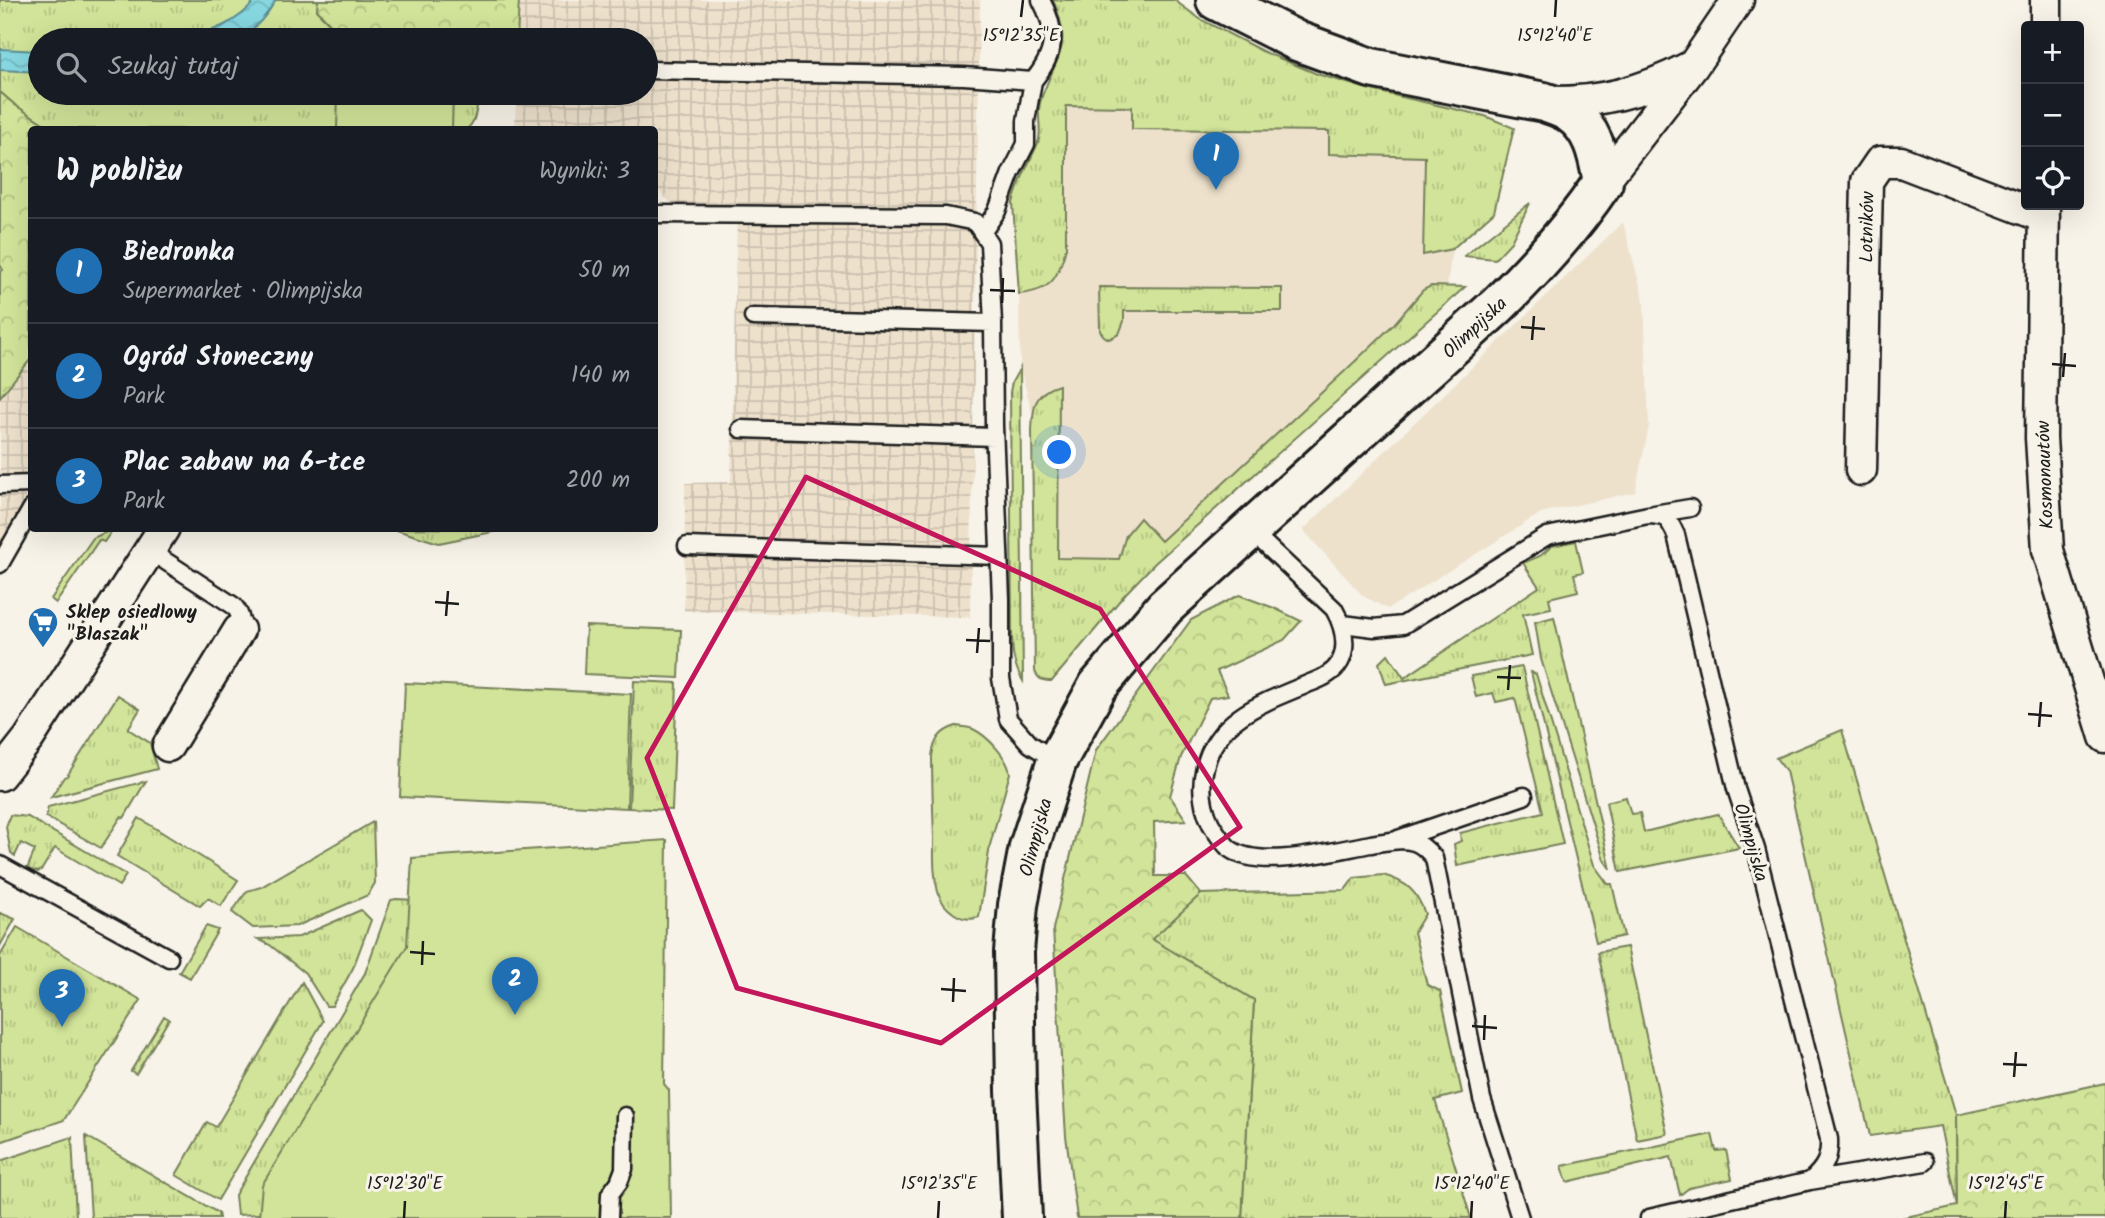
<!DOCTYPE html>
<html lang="pl">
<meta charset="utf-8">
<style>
:root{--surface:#171b24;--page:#242831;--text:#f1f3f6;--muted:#9ea1a6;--line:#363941;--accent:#1f6fb2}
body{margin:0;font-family:Kalam,sans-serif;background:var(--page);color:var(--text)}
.controls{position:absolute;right:21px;top:21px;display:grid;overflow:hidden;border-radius:7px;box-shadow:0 7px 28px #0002}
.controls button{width:63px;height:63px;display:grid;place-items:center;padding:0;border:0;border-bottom:2px solid var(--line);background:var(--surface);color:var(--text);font:35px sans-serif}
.you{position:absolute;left:1060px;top:453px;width:24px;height:24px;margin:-18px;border:5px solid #fff;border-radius:50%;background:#1a73e8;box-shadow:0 0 0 10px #1a73e833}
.badge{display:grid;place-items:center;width:46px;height:46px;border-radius:50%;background:var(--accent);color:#fff;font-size:23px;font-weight:700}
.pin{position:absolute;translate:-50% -58px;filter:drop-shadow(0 2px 4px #0008)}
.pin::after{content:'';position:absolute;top:37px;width:24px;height:21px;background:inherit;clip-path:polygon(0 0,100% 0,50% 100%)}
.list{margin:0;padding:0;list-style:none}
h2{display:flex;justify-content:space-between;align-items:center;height:91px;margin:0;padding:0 28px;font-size:30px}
h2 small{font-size:23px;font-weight:400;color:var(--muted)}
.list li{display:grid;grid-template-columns:46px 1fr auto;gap:21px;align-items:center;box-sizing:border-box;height:105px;padding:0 28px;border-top:2px solid var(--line)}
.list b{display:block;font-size:26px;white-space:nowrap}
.list p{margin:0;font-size:23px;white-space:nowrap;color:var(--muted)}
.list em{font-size:23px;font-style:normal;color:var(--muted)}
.icon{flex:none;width:38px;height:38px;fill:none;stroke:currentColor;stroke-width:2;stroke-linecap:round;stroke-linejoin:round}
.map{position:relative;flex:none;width:2105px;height:1218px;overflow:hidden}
.search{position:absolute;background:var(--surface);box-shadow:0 7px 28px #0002;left:28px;top:28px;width:630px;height:77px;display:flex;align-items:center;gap:18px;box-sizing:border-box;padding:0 24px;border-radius:38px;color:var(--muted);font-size:26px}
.panel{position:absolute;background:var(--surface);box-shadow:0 7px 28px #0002;left:28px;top:126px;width:630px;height:406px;border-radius:7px}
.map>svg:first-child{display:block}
.built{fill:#ede1cc}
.industrial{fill:url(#industrial-grid)}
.grass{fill:url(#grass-tufts);stroke:#76805a;stroke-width:2}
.forest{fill:url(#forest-crowns);stroke:#76805a;stroke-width:2}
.garden{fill:#d1e499;stroke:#76805a;stroke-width:2}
.water{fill:url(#water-waves);stroke:#5c8c92;stroke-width:2}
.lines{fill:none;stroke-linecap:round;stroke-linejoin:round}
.lane-casing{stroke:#1c1c1c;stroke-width:21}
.street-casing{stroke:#1c1c1c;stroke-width:35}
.secondary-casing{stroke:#1c1c1c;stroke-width:44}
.lane{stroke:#f7f3e8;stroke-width:16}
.street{stroke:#f7f3e8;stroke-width:30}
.secondary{stroke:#f7f3e8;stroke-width:38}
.marked{fill:none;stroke:#c2185b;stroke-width:5;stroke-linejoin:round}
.ticks{fill:none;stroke:#1c1c1c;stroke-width:2.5}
.labels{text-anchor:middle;stroke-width:6;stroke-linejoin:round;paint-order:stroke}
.street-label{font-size:19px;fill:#1c1c1c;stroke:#f7f3e8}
.poi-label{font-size:19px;font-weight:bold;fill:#1c1c1c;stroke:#f7f3e8;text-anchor:start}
.ticks-label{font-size:18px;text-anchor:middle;fill:#1c1c1c;stroke:#f7f3e8;stroke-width:6;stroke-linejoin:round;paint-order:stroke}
</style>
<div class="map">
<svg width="2105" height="1218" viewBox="0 0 2105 1218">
<defs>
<pattern id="industrial-grid" width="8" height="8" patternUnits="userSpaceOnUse" patternTransform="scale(1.75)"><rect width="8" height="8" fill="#ede1cc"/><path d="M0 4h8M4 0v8" fill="none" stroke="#cbc0af"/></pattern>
<pattern id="grass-tufts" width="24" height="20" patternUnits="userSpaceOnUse" patternTransform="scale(1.75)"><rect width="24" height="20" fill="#d1e499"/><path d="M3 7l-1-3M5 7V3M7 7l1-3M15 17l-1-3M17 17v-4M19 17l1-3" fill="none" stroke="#b3c383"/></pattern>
<pattern id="forest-crowns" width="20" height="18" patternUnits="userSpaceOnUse" patternTransform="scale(1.75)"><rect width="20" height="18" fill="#d1e499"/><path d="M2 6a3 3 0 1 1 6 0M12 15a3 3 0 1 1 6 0" fill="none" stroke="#b3c383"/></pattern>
<pattern id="water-waves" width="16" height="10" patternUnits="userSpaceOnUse" patternTransform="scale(1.75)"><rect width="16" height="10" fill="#86d7e0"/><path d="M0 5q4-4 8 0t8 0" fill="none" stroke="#73b8c0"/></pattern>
</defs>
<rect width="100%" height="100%" fill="#f7f3e8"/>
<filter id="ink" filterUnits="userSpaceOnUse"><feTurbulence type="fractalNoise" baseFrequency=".0143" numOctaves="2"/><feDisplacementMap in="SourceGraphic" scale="14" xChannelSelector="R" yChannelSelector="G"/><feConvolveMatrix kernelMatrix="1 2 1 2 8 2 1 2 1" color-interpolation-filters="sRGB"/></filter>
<g filter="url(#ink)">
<path class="built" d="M1176 73 1444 144 1452 249 1446 295 1120 584 1048 597 1033 416 1020 368 1019 294 1013 203 1016 190 1039 139 1037 113Z
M1623 222 1644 301 1649 426 1635 492 1541 513 1388 609 1363 596 1303 530Z"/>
<path class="industrial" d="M519 0H980L970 617 684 611 685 483 731 482 737 208 672 204 655 187 654 130H515L516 93H646V40H517Z
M31 359V486L0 549V397Z"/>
<path class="grass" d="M0 0H318L317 11 339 33 475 36 478 40H40V93H481C475 105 478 120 467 129H52L15 105 0 92Z
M1053 0H1174L1200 19 1262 51 1317 74 1371 90 1485 116 1514 128 1494 212 1452 249 1423 255 1425 157 1329 154V131L1132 129V107L1066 106V248C1058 278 1052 291 1019 294L1013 203C1017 187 1024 173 1031 158 1033 153 1038 145 1039 139 1042 122 1035 116 1042 96 1057 56 1073 45 1053 0Z
M1530 203 1511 242 1495 259 1464 256Z
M1431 286 1465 287 1155 563 1126 593 1052 681C1043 681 1038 680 1035 671L1032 430C1033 407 1034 392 1059 385L1058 558 1119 559 1126 535 1140 518 1161 541 1345 371 1394 324 1423 290Z
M1099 287 1282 288V311H1124V321L1119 334 1109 339 1104 336 1100 331Z
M1020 368 1023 681C1014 666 1012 653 1012 635L1010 392 1012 382Z
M113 529 104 542 99 540 56 603 51 599 93 538Z
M393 529V528L507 529 439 543Z
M1576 541 1583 572 1574 574 1578 591 1549 598 1551 608 1523 614 1532 655 1386 684 1379 663 1388 654 1404 678 1539 587 1523 563 1540 556 1552 546Z
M1554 617 1611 870 1604 860 1541 659 1535 622Z
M1522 667 1563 844 1457 866 1454 844 1461 841 1460 833 1543 812 1515 698 1496 702 1493 693 1476 697 1471 676Z
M1531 672 1536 674 1594 865 1608 884H1612L1624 936 1596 942Z
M634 681 677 683 672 810 629 808Z
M118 695 140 709 128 729 150 743 157 769 51 797 64 777 67 776Z
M956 726C962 727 968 727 973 729 988 736 1007 757 1010 773L990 845 979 917C962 924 943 909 938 892 933 874 934 856 934 838 933 811 932 784 932 756 934 740 940 731 956 726Z
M1842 730 1956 1115 1957 1206 1940 1126 1870 1136 1786 771 1776 758Z
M146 781 124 818 121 817 101 848 46 817 48 807Z
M1626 797 1631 814 1640 813 1644 832 1718 814 1739 848 1620 872 1606 802Z
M10 815 28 817 126 875 119 886 55 848 42 869 38 872 27 869 35 850 21 843 15 856 11 853 6 827Z
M139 818 238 880 221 906 208 898 200 906 117 856Z
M373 822 375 883 368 895 297 926 253 928 232 912 247 891 261 887Z
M1383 875C1407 882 1417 891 1425 914L1414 932 1427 985 1440 991 1462 1093 1435 1100 1471 1218H1242L1254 1000 1151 939 1201 894 1345 890 1354 878Z
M396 899 434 901 296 1218 259 1214 237 1215 235 1195 365 973 391 900Z
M361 910 371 920 353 968 332 1006H326L305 973 270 945 258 939 299 937Z
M0 913 15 919 0 946Z
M206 926 218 930 190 978 179 972Z
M17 927 141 1000 64 1120 0 1142V956Z
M1627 947 1667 1134 1637 1140 1598 952Z
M302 982 323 1021 218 1200 176 1175 207 1122 216 1127Z
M164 1016 169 1019 136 1074 131 1071Z
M1712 1134 1716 1151 1726 1150 1732 1179 1689 1188 1680 1195 1671 1157 1567 1182 1562 1166Z
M86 1136 218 1213 219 1218H91Z
M72 1137 76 1218H0V1161Z"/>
<path class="forest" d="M318 0H519L517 40H478L475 36 339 33 317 10Z
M0 92 15 105 52 129 32 130 31 359 0 397V272L3 270 0 265Z
M1239 595 1274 608 1301 621 1284 640 1217 671 1228 695 1210 698 1181 757 1170 796 1186 820 1154 822 1155 876H1186L1201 894 1152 939 1254 1000 1242 1218H1077L1066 1136 1053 929 1096 750 1191 620Z
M2105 1083V1218H1901L1957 1206 1956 1115Z"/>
<path class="garden" d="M339 33 455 35V40H338Z
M338 93H453L452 129H337Z
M586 626 681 630 679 678 584 674Z
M405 683 631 694 627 808 400 797Z
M667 840 664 1084 669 1090 671 1218H259L262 1185 407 946 412 858Z"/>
<path class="water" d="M255 0H276C267 15 254 32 237 39 228 43 194 40 182 40 207 33 240 23 255 0Z
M0 49 40 51V72L0 70Z"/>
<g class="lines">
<g class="lane-casing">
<path id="lane" d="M646 70 964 76 1033 81 1026 121V144L1011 173 997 211 982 233
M1033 81C1056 53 1058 32 1041 0
M654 214 946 216 975 222 989 243 993 323 994 426 1001 599V678L1008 719 1030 744 1057 761
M753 317 993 323
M741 429 994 437
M0 485 32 484
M1654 514 1690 508
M1250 530 1334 609C1346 630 1352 660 1327 675 1320 680 1311 682 1303 686 1262 703 1216 719 1205 767 1200 786 1202 806 1211 824 1215 831 1224 844 1230 849 1260 871 1336 850 1371 844 1385 842 1400 838 1414 842 1422 844 1429 852 1434 858L1482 1099 1520 1218
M687 546 999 556
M150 551 234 606C241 615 242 620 239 630
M0 564 32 508
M1343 624 1374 628 1403 625 1547 536 1648 515C1667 516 1668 518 1676 535L1736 789 1756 849 1829 1139C1830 1158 1825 1168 1810 1181L1649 1218
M1398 839 1524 796
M0 865 169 958
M1810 1181 1925 1162
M609 1218 610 1194 619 1182 624 1169 625 1116"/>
</g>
<g class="street-casing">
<path id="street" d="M2046 26V0
M1546 102C1599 103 1643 92 1690 67
M1603 182 1693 66 1738 0
M2044 205 2041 438 2048 550 2105 737
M1861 470 1867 181 1880 162H1901L2044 217
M168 746 239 630
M0 775 29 738 164 528"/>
</g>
<g class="secondary-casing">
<path id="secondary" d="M1022 1218 1016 1091 1014 952 1018 905 1029 847 1057 761 1098 686 1165 607 1498 305C1537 267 1573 227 1603 182 1598 156 1594 130 1570 113 1563 108 1552 105 1544 102L1371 68 1297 41 1216 0"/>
</g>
<use href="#lane" class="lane"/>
<use href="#street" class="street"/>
<use href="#secondary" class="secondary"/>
</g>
</g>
<path class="marked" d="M806 477 1100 609 1240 827 941 1043 737 988 647 758Z"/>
<path class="ticks" d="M1021 17 1023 0M1555 17 1556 0M990 290 1015 291M1002 303 1003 278M1521 327 1545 329M1532 340 1534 316M2052 364 2076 366M2063 377 2065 353M435 602 459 604M446 616 448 591M966 640 990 641M977 653 979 628M1497 677 1521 678M1508 690 1510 665M2028 714 2052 716M2039 727 2041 702M410 952 435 954M422 965 423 941M941 989 966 991M953 1002 954 978M1472 1026 1497 1028M1484 1040 1485 1015M2003 1064 2027 1065M2014 1077 2016 1052M404 1218 405 1201M938 1218 939 1201M1471 1218 1472 1201M2005 1218 2006 1201"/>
<defs>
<g id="supermarket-pin" transform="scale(1.575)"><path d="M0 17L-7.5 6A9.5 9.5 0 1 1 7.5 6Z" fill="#1f6fb2" stroke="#f7f3e8"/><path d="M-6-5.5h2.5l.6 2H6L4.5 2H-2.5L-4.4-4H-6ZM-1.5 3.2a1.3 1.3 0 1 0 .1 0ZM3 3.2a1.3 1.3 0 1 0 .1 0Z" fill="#fff"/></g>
</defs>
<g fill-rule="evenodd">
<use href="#supermarket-pin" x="43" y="622"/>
</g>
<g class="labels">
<g class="street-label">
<text transform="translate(1866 227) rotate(-89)" y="7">Lotników</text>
<text transform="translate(1474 327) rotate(-43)" y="7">Olimpijska</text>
<text transform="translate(2044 475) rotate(-92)" y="7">Kosmonautów</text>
<text transform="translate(1035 837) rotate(-75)" y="7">Olimpijska</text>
<text transform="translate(1752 842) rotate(74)" y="7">Olimpijska</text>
</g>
<g class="poi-label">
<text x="66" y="618">Sklep osiedlowy<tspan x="66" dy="22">"Blaszak"</tspan></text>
</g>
</g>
<g class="ticks-label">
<text x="1021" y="41">15°12'35"E</text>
<text x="1555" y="41">15°12'40"E</text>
<text x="405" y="1189">15°12'30"E</text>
<text x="939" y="1189">15°12'35"E</text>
<text x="1472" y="1189">15°12'40"E</text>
<text x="2006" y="1189">15°12'45"E</text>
</g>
</svg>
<div class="controls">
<button>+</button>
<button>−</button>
<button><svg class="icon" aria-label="locate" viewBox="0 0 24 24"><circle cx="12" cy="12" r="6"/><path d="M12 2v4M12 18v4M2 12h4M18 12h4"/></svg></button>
</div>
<div class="you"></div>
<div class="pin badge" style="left:1216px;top:190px">1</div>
<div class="pin badge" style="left:515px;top:1015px">2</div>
<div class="pin badge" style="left:62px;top:1027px">3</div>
<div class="search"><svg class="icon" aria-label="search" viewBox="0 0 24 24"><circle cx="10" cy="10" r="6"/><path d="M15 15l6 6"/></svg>Szukaj tutaj</div>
<section class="panel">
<h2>W pobliżu<small>Wyniki: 3</small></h2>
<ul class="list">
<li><span class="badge">1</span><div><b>Biedronka</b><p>Supermarket · Olimpijska</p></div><em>50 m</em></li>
<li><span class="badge">2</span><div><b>Ogród Słoneczny</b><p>Park</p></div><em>140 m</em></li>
<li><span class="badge">3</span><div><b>Plac zabaw na 6-tce</b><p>Park</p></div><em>200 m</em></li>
</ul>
</section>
</div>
